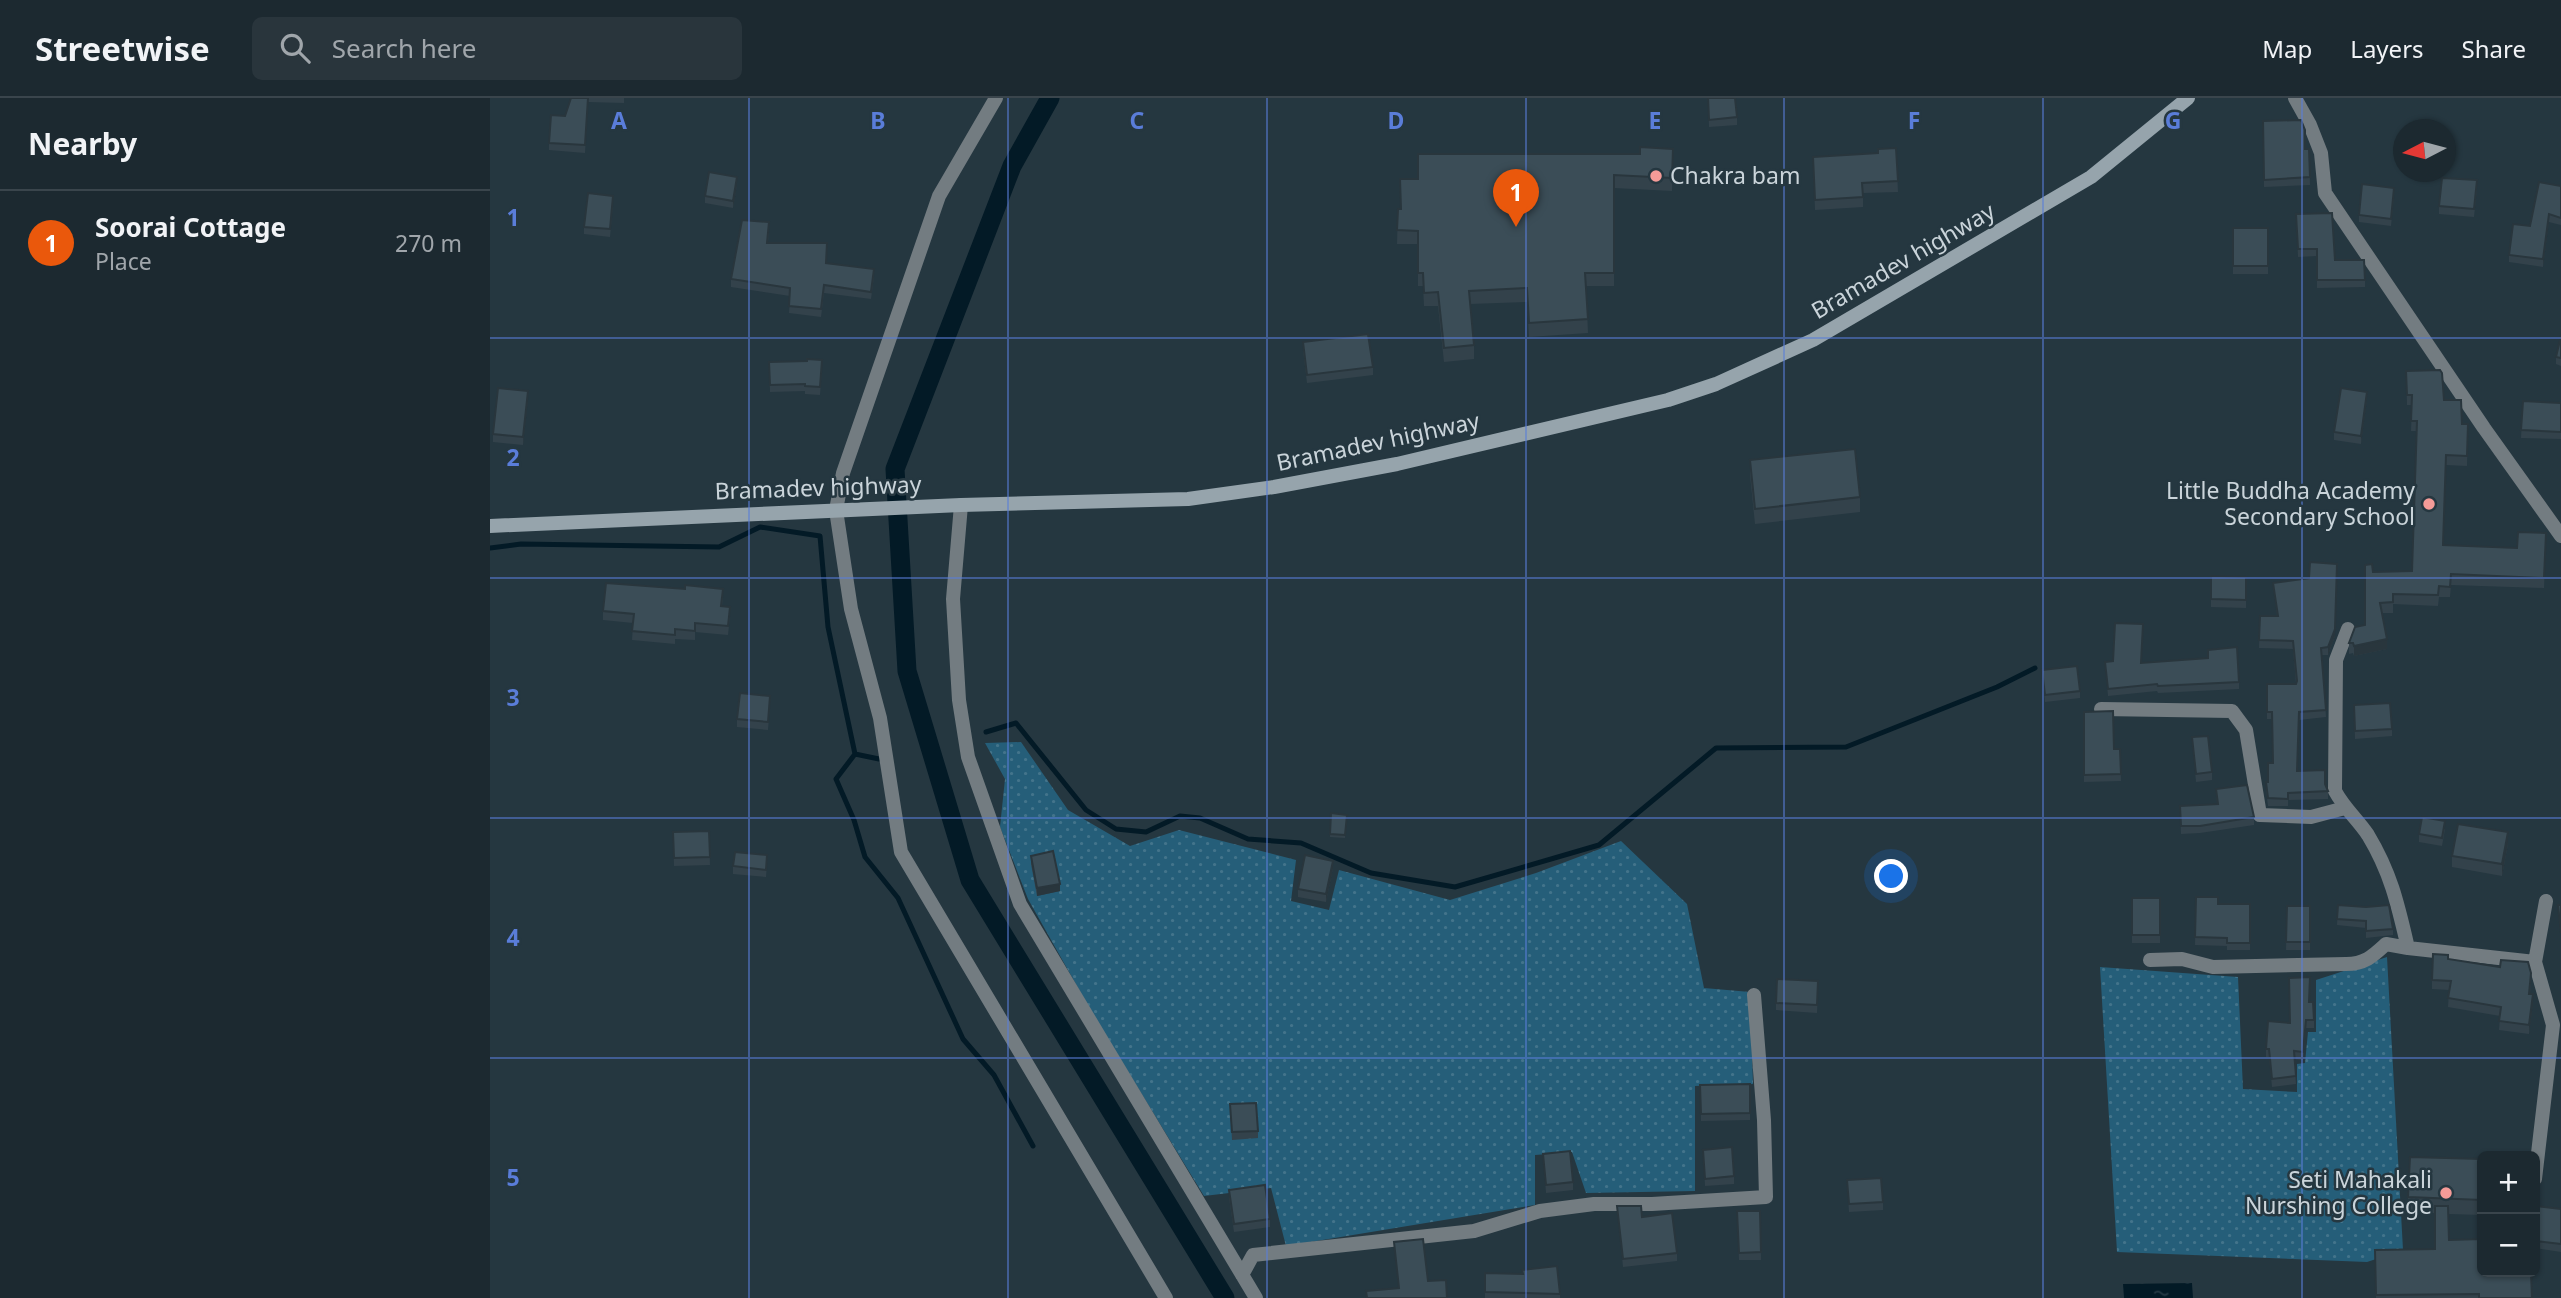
<!DOCTYPE html>
<meta charset="utf-8">
<style>
:root{--surface:#1c2930;--page:#29353c;--text:#f1f3f6;--muted:#a0a6ab;--line:#3a454c;--accent:#ea580c}
body{margin:0;font-family:"Noto Sans",sans-serif;background:var(--page);color:var(--text)}
.controls{position:absolute;right:21px;bottom:21px;display:grid;overflow:hidden;border-radius:10px;box-shadow:0 2px 5px #0004}
.controls button{width:63px;height:63px;display:grid;place-items:center;padding:0;border:0;border-bottom:2px solid var(--line);background:var(--surface);color:var(--text);font:35px sans-serif}
.compass{position:absolute;left:1903px;top:21px;width:63px;height:63px;border-radius:50%;background:var(--surface);box-shadow:0 2px 5px #0004;rotate:264deg}
.you{position:absolute;left:1402px;top:779px;width:24px;height:24px;margin:-18px;border:5px solid #fff;border-radius:50%;background:#1a73e8;box-shadow:0 0 0 10px #1a73e833}
.badge{display:grid;place-items:center;width:46px;height:46px;border-radius:50%;background:var(--accent);color:#fff;font-size:23px;font-weight:700}
.pin{position:absolute;translate:-50% -58px;filter:drop-shadow(0 2px 4px #0008)}
.pin::after{content:'';position:absolute;top:37px;width:24px;height:21px;background:inherit;clip-path:polygon(0 0,100% 0,50% 100%)}
.list{margin:0;padding:0;list-style:none}
h2{display:flex;justify-content:space-between;align-items:center;height:91px;margin:0;padding:0 28px;font-size:30px}
h2 small{font-size:23px;font-weight:400;color:var(--muted)}
.list li{display:grid;grid-template-columns:46px 1fr auto;gap:21px;align-items:center;box-sizing:border-box;height:105px;padding:0 28px;border-top:2px solid var(--line)}
.list b{display:block;font-size:26px;white-space:nowrap}
.list p{margin:0;font-size:23px;white-space:nowrap;color:var(--muted)}
.list em{font-size:23px;font-style:normal;color:var(--muted)}
.icon{flex:none;width:38px;height:38px;fill:none;stroke:currentColor;stroke-width:2;stroke-linecap:round;stroke-linejoin:round}
.map{position:relative;flex:none;width:2071px;height:1200px;overflow:hidden}
header{display:flex;align-items:center;gap:42px;box-sizing:border-box;height:98px;padding:0 35px;background:var(--surface);border-bottom:2px solid var(--line)}
header strong{font-size:33px}
nav{display:flex;gap:38px;margin-inline-start:auto;font-size:24px}
.search{width:490px;height:63px;background:var(--page);display:flex;align-items:center;gap:18px;box-sizing:border-box;padding:0 24px;border-radius:10px;color:var(--muted);font-size:26px}
main{display:flex}
aside{flex:1;background:var(--surface)}
.map>svg:first-child{display:block}
.grass{fill:url(#grass-dots)}
.water{fill:url(#water-ripples)}
.lines{fill:none;stroke-linecap:round;stroke-linejoin:round}
.stream{stroke:#031a26;stroke-width:5}
.canal{stroke:#031a26;stroke-width:19}
.street{stroke:#737c81;stroke-width:14}
.secondary{stroke:#96a4ac;stroke-width:14}
.wall{fill:#33424b}
.shaded-wall{fill:#29363d}
.building{fill:#3b4d57;stroke:#29363d;stroke-width:2}
.grid{fill:none;stroke:#5a7dd9;stroke-width:2;stroke-opacity:0.55}
.poi-dot{fill:#f59b98;stroke:#253740;stroke-width:2.5}
.labels{text-anchor:middle;stroke-width:5;stroke-linejoin:round;paint-order:stroke}
.poi-label{font-size:23px;fill:#cad4da;stroke:#253740;text-anchor:end}
.street-label{font-size:23px;fill:#cad4da;stroke:#253740}
.grid-label{font-size:23px;text-anchor:middle;font-weight:bold;fill:#5a7dd9;stroke:#253740;stroke-width:5;stroke-linejoin:round;paint-order:stroke}
</style>
<header>
<strong>Streetwise</strong>
<div class="search"><svg class="icon" aria-label="search" viewBox="0 0 24 24"><circle cx="10" cy="10" r="6"/><path d="M15 15l6 6"/></svg>Search here</div>
<nav><a>Map</a><a>Layers</a><a>Share</a></nav>
</header>
<main>
<aside>
<h2>Nearby<small></small></h2>
<ul class="list">
<li><span class="badge">1</span><div><b>Soorai Cottage</b><p>Place</p></div><em>270 m</em></li>
</ul>
</aside>
<div class="map">
<svg width="2071" height="1200" viewBox="0 0 2071 1200">
<defs>
<pattern id="grass-dots" width="8" height="8" patternUnits="userSpaceOnUse" patternTransform="scale(1.75)"><rect width="8" height="8" fill="#255e79"/><path d="M2 2h.1M6 6h.1" fill="none" stroke="#43748b" stroke-width="1.8" stroke-linecap="round"/></pattern>
<pattern id="water-ripples" width="26" height="14" patternUnits="userSpaceOnUse" patternTransform="scale(1.75)"><rect width="26" height="14" fill="#031a26"/><path d="M2 4q2-2 4 0t4 0M15 11q2-2 4 0t4 0" fill="none" stroke="#263a45"/></pattern>
</defs>
<rect width="100%" height="100%" fill="#253740"/>
<path class="grass" d="M531 644 578 712 640 748 689 732 806 762 801 803 839 812 849 772 960 802 1046 775 1131 743 1197 806 1214 890 1260 894 1263 986 1205 988V1093L1096 1095 1082 1054 1045 1057V1107L796 1148 781 1090 714 1098 601 913 538 801 510 729 515 681 495 645Z
M1897 859 1913 1152 1877 1164 1627 1154 1610 869 1748 879 1753 991 1807 994V966L1815 965 1818 934H1826V882Z"/>
<path class="water" d="M1702 1185 1703 1200H1634L1633 1186Z"/>
<g class="lines">
<path class="stream" d="M0 450 31 446 229 449 270 429 330 438 338 529 365 656
M496 634 526 625 596 712 626 731 656 734 690 718 710 720 758 741 811 745 881 775 965 789 1109 747 1226 650 1356 649 1507 589 1545 570
M389 661 365 656 346 681 364 722 375 759 408 800 473 941 504 977 543 1048"/>
<path class="canal" d="M560 0 522 68 405 371 417 573 480 782 735 1200"/>
<path class="street" d="M506 0 449 98 353 375 346 412 361 511 390 620 411 754 676 1200
M1805 0 1820 27 1831 55 1835 95 1994 330 2071 438
M471 407 463 501 469 602 478 659 530 806 766 1200
M1858 531 1846 562 1845 693C1854 710 1868 722 1878 737 1901 775 1908 807 1918 850L2045 864
M1611 611 1742 613 1756 632 1770 717 1821 719 1855 710
M1660 862 1692 861 1723 869 1856 866C1875 866 1883 858 1896 846L1918 850
M2045 1081 2063 927 2045 864 2056 803
M752 1177 763 1157 984 1133 1050 1113 1104 1106H1162L1276 1099 1274 1022 1264 897"/>
<path class="secondary" d="M0 428 471 407 698 401 784 389 907 366 1178 302 1226 286 1323 242 1601 79 1698 0"/>
</g>
<path class="wall" d="M81 0H134V5L98 4 95 55 59 52V45L75 18Z
M1218 0 1247 19V27L1219 29Z
M1773 23 1815 51H1819L1820 87 1774 89Z
M1406 50 1408 94 1373 95V109L1325 112 1323 59 1388 55Z
M1183 51 1182 93 1124 90V188H1096L1098 235 1039 239 1037 204 980 206 984 247V261L954 264 948 208H934L933 188H928V146H907L908 111H910L928 81 1150 56Z
M247 87 243 110 215 105V98Z
M2071 88V127L2059 124 2053 169 2019 164V157Z
M1987 90 1984 119 1949 116V108Z
M1904 98 1901 128 1869 124V117Z
M123 106 120 139 94 136V129Z
M1806 116 1845 162 1875 182V189L1827 190V158L1808 159Z
M1743 130H1778V176H1743Z
M279 132 278 145 336 165 384 179 381 201 334 195 331 219 299 215 300 198 241 189V181Z
M2071 238V268L2066 266V259Z
M813 244 883 269V277L817 285 813 252Z
M279 264 332 270 330 297 315 296V293L280 294Z
M1916 273 1954 302 1972 326H1978L1977 368 1956 367 1953 447 2027 450 2056 435 2054 490 1961 487 1960 499H1949L1948 508 1903 506V515H1892L1897 551 1864 558 1863 555 1859 556V545L1875 527 1883 474 1922 473 1927 333H1921L1922 307H1917Z
M38 301 33 347 3 344V336Z
M1877 301 1871 346 1844 342V334Z
M2033 303 2071 305V341L2031 340Z
M1260 362 1370 399V414L1265 426 1260 377Z
M1721 478 1756 479V510L1721 509Z
M1783 485 1845 538 1838 557H1832L1836 619 1809 622 1807 673 1835 686 1838 693V701L1798 702V708H1778L1776 692V684H1778L1783 665 1782 621H1777V586H1806L1803 551 1769 550 1770 518H1787Z
M233 500 232 508 240 518 238 537 205 534V542L185 541V546L142 542 143 525 113 522V513Z
M1718 552 1749 584V591L1668 595 1667 593 1618 598 1615 564 1651 565 1718 560Z
M1552 572 1590 593V600L1555 604Z
M280 606 278 632 247 629V621Z
M1864 607 1902 631V638L1865 641Z
M1702 639 1722 674V682L1706 684Z
M1624 651H1630L1631 683 1594 684V677Z
M1726 691 1764 719V727L1710 735 1691 736 1690 708 1727 706Z
M841 715 857 717 855 740 840 739Z
M1955 731 1952 748 1929 744V736Z
M219 733 220 767 184 768 183 734Z
M2018 746 2012 778 1962 769V758Z
M541 758 570 793 547 798 541 766Z
M277 765 276 779 243 776V768Z
M843 770 836 804 808 799V791Z
M1706 799 1728 806H1760V852H1737V848L1705 847Z
M1642 800H1670V845H1642Z
M1848 807 1903 831V837L1876 840V830L1847 827Z
M1797 808H1820V852H1796Z
M1958 861 2041 884 2040 896 2043 905 2039 936 2009 932 2010 918 1958 909 1959 892 1942 891V882Z
M1328 891 1327 915 1286 912V905Z
M1819 904 1824 922V930H1816L1813 962 1804 961 1806 986 1782 989 1779 959H1776V951Z
M1260 986V1022L1211 1023 1210 987Z
M740 1006 768 1033V1040L742 1042Z
M1213 1052 1244 1078V1086L1215 1088Z
M1053 1056 1083 1084V1092L1056 1095Z
M1992 1061V1117L1959 1116V1142L2042 1200H1886L1885 1152 1945 1151V1115L1918 1114V1099Z
M1357 1082 1393 1104V1112L1359 1114Z
M739 1092 780 1121V1129L744 1134 739 1100Z
M1127 1108 1187 1155V1163L1133 1169Z
M2071 1111V1154L2045 1150V1118Z
M1247 1113H1270L1271 1162H1249Z
M995 1175 1032 1176 1070 1196V1200H995Z"/>
<path class="shaded-wall" d="M247 79V87L243 110V103Z
M2059 116V124L2053 169V161Z
M38 293V301L33 347V339Z
M1877 294V301L1871 346V338Z
M1847 466 1845 538 1838 557V549Z
M1897 541V551L1864 558V548Z
M2018 734V746L2012 778V766Z
M843 763V770L836 804V796Z
M570 786V793L547 798V790Z
M2043 896V905L2039 936V927Z"/>
<path class="building" d="M81 0H98L95 47 59 45 61 17 75 18Z
M1218 0H1245L1247 19 1219 22Z
M1811 22 1815 32V51H1819L1820 79 1774 82 1773 23Z
M1150 49 1183 51 1182 80 1124 77V175H1095L1098 221 1039 225 1037 190 979 193 984 247 954 250 948 194 934 195 933 175H928V133L907 132 908 111H911L910 81H928V56H1150Z
M1406 50 1408 83 1372 85 1373 99 1325 102 1323 59 1388 55V51Z
M219 74 247 79 243 103 215 98Z
M1952 80 1987 82 1984 111 1949 108Z
M2049 84 2071 88V120L2059 116 2053 161 2019 157 2023 126 2040 128Z
M1872 86 1904 90 1901 121 1869 117Z
M98 95 123 98 120 131 94 129Z
M1842 115 1845 162H1874L1875 182H1827V151H1808L1806 116Z
M252 122 279 124 277 145H337L336 165 384 171 381 194 334 187 331 211 299 208 300 190 241 181Z
M1743 130H1778V168H1743Z
M878 236 883 269 817 277 813 244Z
M2071 238V260L2066 259Z
M317 261 332 262 330 289 315 288V286L280 287 279 264 317 263Z
M1950 272 1952 275 1954 302H1971L1972 326H1978L1977 358 1956 357 1953 447 2027 450 2028 434 2056 435 2054 480 1961 476 1960 489 1949 488 1948 497 1903 496V504L1890 505 1897 541 1864 548 1863 545H1859L1865 529 1875 527V467L1882 466 1883 474 1922 473 1927 323H1921L1922 297H1917L1916 273Z
M8 290 38 293 33 339 3 336Z
M1851 290 1877 294 1871 338 1844 334Z
M2033 303 2071 305V334L2031 332Z
M1365 351 1370 399 1265 411 1260 362Z
M1820 464 1847 466 1845 531 1838 549 1831 550 1836 612 1809 614 1807 673 1835 672V686L1838 693 1798 695V701L1778 700 1776 684H1778V665H1783L1782 614H1777V586H1806L1807 583 1803 543 1769 542 1770 518H1788L1783 485 1819 480Z
M1721 478 1756 479V502L1721 501Z
M116 485 195 491V487L233 491 231 508 240 509 238 528 205 525V533L185 531V537L142 533 144 516 113 513Z
M1625 525 1653 526 1651 565 1718 560V552L1747 549 1749 584 1668 588 1667 586 1618 591 1615 564 1623 563Z
M1587 568 1590 593 1555 597 1552 572Z
M250 595 280 598 278 624 247 621Z
M1900 605 1902 631 1865 633 1864 607Z
M1623 613 1624 651H1630L1631 676 1594 677V614Z
M1718 638 1722 674 1706 676 1702 639Z
M1757 687 1764 719 1710 728H1691L1690 708 1728 706 1726 691Z
M841 715 857 717 855 737 840 736Z
M1932 719 1955 723 1952 740 1929 736Z
M1968 726 2018 734 2012 766 1962 758Z
M219 733 220 759 184 760 183 734Z
M563 753 570 786 547 790 541 758Z
M245 754 277 757 276 772 243 768Z
M815 757 843 763 836 796 808 791Z
M1706 799H1728V806H1760V845H1737V840L1705 839Z
M1642 800H1670V837H1642Z
M1848 807 1876 809 1899 807 1903 831 1876 833V823L1847 821Z
M2068 807H2071V835Z
M1797 808H1820V844H1796Z
M1943 856 1958 857V861L2010 869 2011 862 2038 864 2041 875 2039 896H2043L2039 927 2009 923 2011 909 1958 900 1961 883 1942 882Z
M1820 879 1819 904H1823L1824 922H1816L1813 954 1804 953 1806 978 1782 981 1779 951H1776L1778 923 1800 925 1799 880Z
M1287 881 1328 883 1327 907 1286 905Z
M1260 986V1015L1211 1016 1210 987Z
M766 1005 768 1033 742 1034 740 1006Z
M1242 1049 1244 1078 1215 1081 1213 1052Z
M1080 1053 1083 1084 1056 1087 1053 1056Z
M1920 1059 1992 1061V1102L1918 1099Z
M1391 1080 1393 1104 1359 1106 1357 1082Z
M775 1087 780 1121 744 1126 739 1092Z
M1127 1108H1151L1152 1119 1182 1115 1187 1155 1133 1161Z
M1945 1108H1958L1959 1142 1992 1141V1174H2041L2042 1200H1989V1196L1886 1197 1885 1152 1945 1151Z
M2046 1108 2071 1111V1146L2045 1143V1118Z
M1247 1113H1270L1271 1154 1249 1155Z
M933 1141 938 1183 956 1182 957 1200H877L876 1193 909 1190 904 1144Z
M1067 1168 1070 1196 995 1194V1175L1033 1176 1032 1172Z"/>
<path class="grid" d="M259 0V1200M518 0V1200M777 0V1200M1036 0V1200M1294 0V1200M1553 0V1200M1812 0V1200M0 240H2071M0 480H2071M0 720H2071M0 960H2071"/>
<g class="poi-dot">
<circle cx="1166" cy="78" r="7"/>
<circle cx="1939" cy="406" r="7"/>
<circle cx="1956" cy="1095" r="7"/>
</g>
<g class="labels">
<g class="poi-label">
<text x="1180" y="86" text-anchor="start">Chakra bam</text>
<text x="1925" y="401">Little Buddha Academy<tspan x="1925" dy="26">Secondary School</tspan></text>
<text x="1942" y="1090">Seti Mahakali<tspan x="1942" dy="26">Nurshing College</tspan></text>
</g>
<g class="street-label">
<text transform="translate(1413 163) rotate(-30)" y="8">Bramadev highway</text>
<text transform="translate(888 344) rotate(-12)" y="8">Bramadev highway</text>
<text transform="translate(328 390) rotate(-2)" y="8">Bramadev highway</text>
</g>
</g>
<g class="grid-label">
<text x="129" y="31">A</text>
<text x="388" y="31">B</text>
<text x="647" y="31">C</text>
<text x="906" y="31">D</text>
<text x="1165" y="31">E</text>
<text x="1424" y="31">F</text>
<text x="1683" y="31">G</text>
<text x="23" y="128">1</text>
<text x="23" y="368">2</text>
<text x="23" y="608">3</text>
<text x="23" y="848">4</text>
<text x="23" y="1088">5</text>
</g>
</svg>
<div class="controls">
<button>+</button>
<button>−</button>
</div>
<svg class="compass" viewBox="-18 -18 36 36"><path d="M0-13l5 13h-10z" fill="#e53935"/><path d="M0 13l5-13h-10z" fill="#a0a6ab"/></svg>
<div class="you"></div>
<div class="pin badge" style="left:1026px;top:129px">1</div>
</div>
</main>
